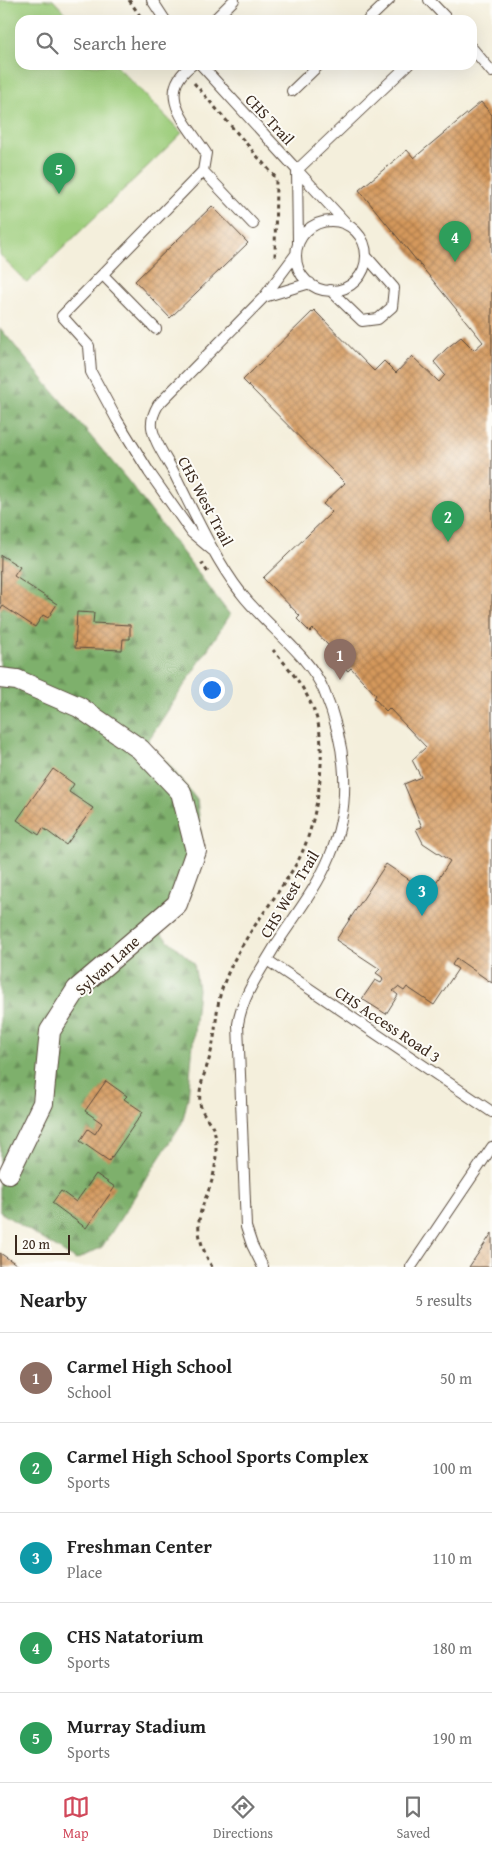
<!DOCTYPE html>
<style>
:root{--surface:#fff;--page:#f6f6f6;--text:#222;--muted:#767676;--line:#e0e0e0;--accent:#d1495b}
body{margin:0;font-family:"Gentium Book Plus",serif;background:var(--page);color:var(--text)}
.scale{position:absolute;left:15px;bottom:12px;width:55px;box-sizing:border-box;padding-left:5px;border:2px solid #3b2a1e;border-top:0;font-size:14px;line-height:18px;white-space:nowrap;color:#3b2a1e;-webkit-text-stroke:4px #fdfcf7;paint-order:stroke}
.you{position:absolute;left:211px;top:689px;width:18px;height:18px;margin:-12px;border:4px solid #fff;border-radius:50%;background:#1a73e8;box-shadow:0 0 0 8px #1a73e833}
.badge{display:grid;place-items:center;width:32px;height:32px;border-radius:50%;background:var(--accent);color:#fff;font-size:16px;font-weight:700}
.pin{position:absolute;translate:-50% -41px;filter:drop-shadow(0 1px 2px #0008)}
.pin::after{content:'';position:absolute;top:26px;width:18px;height:15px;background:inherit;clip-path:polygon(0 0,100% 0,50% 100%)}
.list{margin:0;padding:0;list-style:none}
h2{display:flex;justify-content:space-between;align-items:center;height:65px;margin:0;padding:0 20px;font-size:21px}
h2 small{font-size:16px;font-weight:400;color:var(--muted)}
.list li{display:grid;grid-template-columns:32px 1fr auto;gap:15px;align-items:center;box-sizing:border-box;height:90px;padding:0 20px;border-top:1px solid var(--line)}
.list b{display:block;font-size:19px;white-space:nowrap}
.list p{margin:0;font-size:16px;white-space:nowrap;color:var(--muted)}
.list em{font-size:16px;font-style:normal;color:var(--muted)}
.icon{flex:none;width:28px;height:28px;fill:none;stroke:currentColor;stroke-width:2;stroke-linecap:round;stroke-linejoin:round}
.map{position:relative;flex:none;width:492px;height:1267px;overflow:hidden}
.search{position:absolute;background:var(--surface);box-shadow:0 5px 20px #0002;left:15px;right:15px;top:15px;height:55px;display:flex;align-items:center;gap:12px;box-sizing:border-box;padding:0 18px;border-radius:15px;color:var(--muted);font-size:19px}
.sheet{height:515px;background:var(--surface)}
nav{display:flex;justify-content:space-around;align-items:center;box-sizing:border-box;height:70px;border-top:1px solid var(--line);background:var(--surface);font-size:14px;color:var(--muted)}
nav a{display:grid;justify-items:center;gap:2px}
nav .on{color:var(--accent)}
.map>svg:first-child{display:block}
.grass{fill:#9dcd7c;stroke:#6c7c4d}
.forest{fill:url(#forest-firs);stroke:#5c6d45}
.building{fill:url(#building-cross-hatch)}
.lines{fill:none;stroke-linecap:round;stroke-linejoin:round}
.service-casing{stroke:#57483a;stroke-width:12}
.minor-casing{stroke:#57483a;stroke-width:22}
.path{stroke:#57483a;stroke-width:3;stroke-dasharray:4 4;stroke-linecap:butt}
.service{stroke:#fff;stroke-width:10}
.minor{stroke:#fff;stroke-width:20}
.labels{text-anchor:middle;stroke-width:4;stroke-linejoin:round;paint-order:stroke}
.street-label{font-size:16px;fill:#3b2a1e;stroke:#fdfcf7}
</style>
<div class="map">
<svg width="492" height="1267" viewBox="0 0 492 1267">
<defs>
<pattern id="forest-firs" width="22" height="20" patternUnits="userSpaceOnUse" patternTransform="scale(1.25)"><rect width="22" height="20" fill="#7eb06c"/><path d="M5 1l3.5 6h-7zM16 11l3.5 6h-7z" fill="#688f58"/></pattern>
<pattern id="building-cross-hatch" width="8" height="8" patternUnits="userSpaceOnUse" patternTransform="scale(1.25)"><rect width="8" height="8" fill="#d4985c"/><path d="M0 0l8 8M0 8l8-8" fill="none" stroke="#ad7c4b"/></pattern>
</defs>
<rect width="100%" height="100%" fill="#fdfcf7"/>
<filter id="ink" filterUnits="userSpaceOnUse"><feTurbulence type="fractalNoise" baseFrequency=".02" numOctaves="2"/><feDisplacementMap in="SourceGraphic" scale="10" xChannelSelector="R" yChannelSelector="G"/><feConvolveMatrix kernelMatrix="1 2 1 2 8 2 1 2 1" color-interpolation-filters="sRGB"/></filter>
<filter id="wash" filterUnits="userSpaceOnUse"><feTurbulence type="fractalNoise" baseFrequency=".0096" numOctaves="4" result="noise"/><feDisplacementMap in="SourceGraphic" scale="20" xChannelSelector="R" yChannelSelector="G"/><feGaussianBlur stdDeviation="1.12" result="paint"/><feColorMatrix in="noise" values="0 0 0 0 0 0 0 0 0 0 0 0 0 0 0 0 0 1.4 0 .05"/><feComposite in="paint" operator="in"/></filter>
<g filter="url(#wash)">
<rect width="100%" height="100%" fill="#f4efdc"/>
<path class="grass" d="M0 0H53L72 20H20V65H116L182 133 27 283 0 255Z"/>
<path class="forest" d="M0 328 129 482 230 615 146 744 166 761 197 800 203 849 189 897 160 933 194 963 198 989 188 1098 182 1123 102 1247 76 1260 0 1212Z"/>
<g id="blocks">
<path class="building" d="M481 102 492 115V983L456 958 452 965 458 969 434 1005 407 987 404 991 398 987 393 991 398 995 386 1014 362 999 375 980 381 983 383 980 382 977 376 973 380 969 336 940 386 864 429 893 450 861 423 843 416 829 422 827 404 784 421 777 412 760 426 747 389 708 386 711 374 698 376 695 351 668 348 671 335 659 338 656 313 629 310 632 297 619 300 616 263 578 332 512 323 504 345 483 243 380 314 310 374 371 384 361 396 373 412 356 439 382 445 375 434 362 446 349 461 337 474 350 483 342 359 190 407 150 414 158Z
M212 206 248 243 170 318 135 281Z
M1 555 20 567 14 576 57 604 48 618 43 615 35 627 3 606 0 611Z
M77 612 94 613 93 623 130 625V639H123L122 650 75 648Z
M53 769 74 784 69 792 93 808 66 845 43 828 39 835 17 820Z
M106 1081 127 1096 124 1099 143 1112 109 1161 80 1141 88 1129 95 1134 102 1123 85 1111Z
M96 1174 115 1187 86 1228 52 1203 61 1191 76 1202Z
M492 1233V1267H469Z
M0 1253 19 1266 18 1267H0Z"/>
</g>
</g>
<g filter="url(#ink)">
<use href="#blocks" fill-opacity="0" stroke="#57483a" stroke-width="1"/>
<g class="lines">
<g class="service-casing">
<path id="service" d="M152 0 165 20
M429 0 448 20
M214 20 234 0
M368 20 389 0
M472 48 492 72
M192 65C154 93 187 124 206 153L203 171 62 316 89 346 91 372 117 420 149 472 192 533 212 550
M201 65 297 170 408 65
M292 91 319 65
M203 171 253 224
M296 256a35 35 0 1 1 70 0a35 35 0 1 1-70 0Z
M298 243 297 170 346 223
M103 275 156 329
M330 290 362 321 378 319 392 307 394 288 366 256
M264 297 310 283
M267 960 492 1112
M263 1267 252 1245 246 1227 238 1024C243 994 260 972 275 946 294 917 317 888 330 856 353 802 346 743 324 691 309 654 265 625 241 593 215 560 192 509 173 471 166 458 154 442 152 427 151 419 154 412 158 405L264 297 296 254
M411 1267 492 1147"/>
</g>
<g class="minor-casing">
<path id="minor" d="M0 678 17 680 79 707 140 749 181 792 196 851 177 904 77 989 50 1031 43 1103 9 1173"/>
</g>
<path class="path" d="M129 0 143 20
M194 83 276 178 275 258
M204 563 202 564 210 575
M212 1267C180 1210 216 1204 216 1152 216 1146 216 1136 214 1130 210 1121 201 1113 200 1103 198 1084 207 1070 211 1052 217 1030 215 1007 223 986 238 942 271 906 295 866 316 833 329 754 316 716 307 690 291 670 273 650"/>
<use href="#service" class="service"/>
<use href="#minor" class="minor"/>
</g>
</g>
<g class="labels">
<g class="street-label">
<text transform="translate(270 119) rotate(47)" y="6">CHS Trail</text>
<text transform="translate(206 501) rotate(62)" y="6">CHS West Trail</text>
<text transform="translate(289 894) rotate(-59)" y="6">CHS West Trail</text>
<text transform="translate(107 965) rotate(-42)" y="6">Sylvan Lane</text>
<text transform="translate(388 1024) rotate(34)" y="6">CHS Access Road 3</text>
</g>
</g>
</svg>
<div class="scale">20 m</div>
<div class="you"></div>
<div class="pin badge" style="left:340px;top:680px;background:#8d6e63">1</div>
<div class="pin badge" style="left:448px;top:542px;background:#2e9e5b">2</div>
<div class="pin badge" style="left:422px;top:916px;background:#0f9aa8">3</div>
<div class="pin badge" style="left:455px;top:262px;background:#2e9e5b">4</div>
<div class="pin badge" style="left:59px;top:194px;background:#2e9e5b">5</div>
<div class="search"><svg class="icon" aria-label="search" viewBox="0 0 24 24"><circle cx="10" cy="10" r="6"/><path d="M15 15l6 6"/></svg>Search here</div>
</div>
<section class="sheet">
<h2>Nearby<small>5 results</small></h2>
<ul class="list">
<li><span class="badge" style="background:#8d6e63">1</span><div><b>Carmel High School</b><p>School</p></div><em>50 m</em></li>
<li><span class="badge" style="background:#2e9e5b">2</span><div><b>Carmel High School Sports Complex</b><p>Sports</p></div><em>100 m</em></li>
<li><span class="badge" style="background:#0f9aa8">3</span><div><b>Freshman Center</b><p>Place</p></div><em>110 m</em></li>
<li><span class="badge" style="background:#2e9e5b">4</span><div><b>CHS Natatorium</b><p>Sports</p></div><em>180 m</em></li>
<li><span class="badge" style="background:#2e9e5b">5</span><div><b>Murray Stadium</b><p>Sports</p></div><em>190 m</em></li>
</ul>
</section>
<nav>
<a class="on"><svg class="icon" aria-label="map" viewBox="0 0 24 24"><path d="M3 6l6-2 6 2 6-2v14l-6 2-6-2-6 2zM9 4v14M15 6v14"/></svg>Map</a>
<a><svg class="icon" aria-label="directions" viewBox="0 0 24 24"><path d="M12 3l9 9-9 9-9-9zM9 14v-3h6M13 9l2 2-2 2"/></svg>Directions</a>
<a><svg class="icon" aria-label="saved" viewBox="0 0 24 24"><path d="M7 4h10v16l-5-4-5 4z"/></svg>Saved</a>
</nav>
